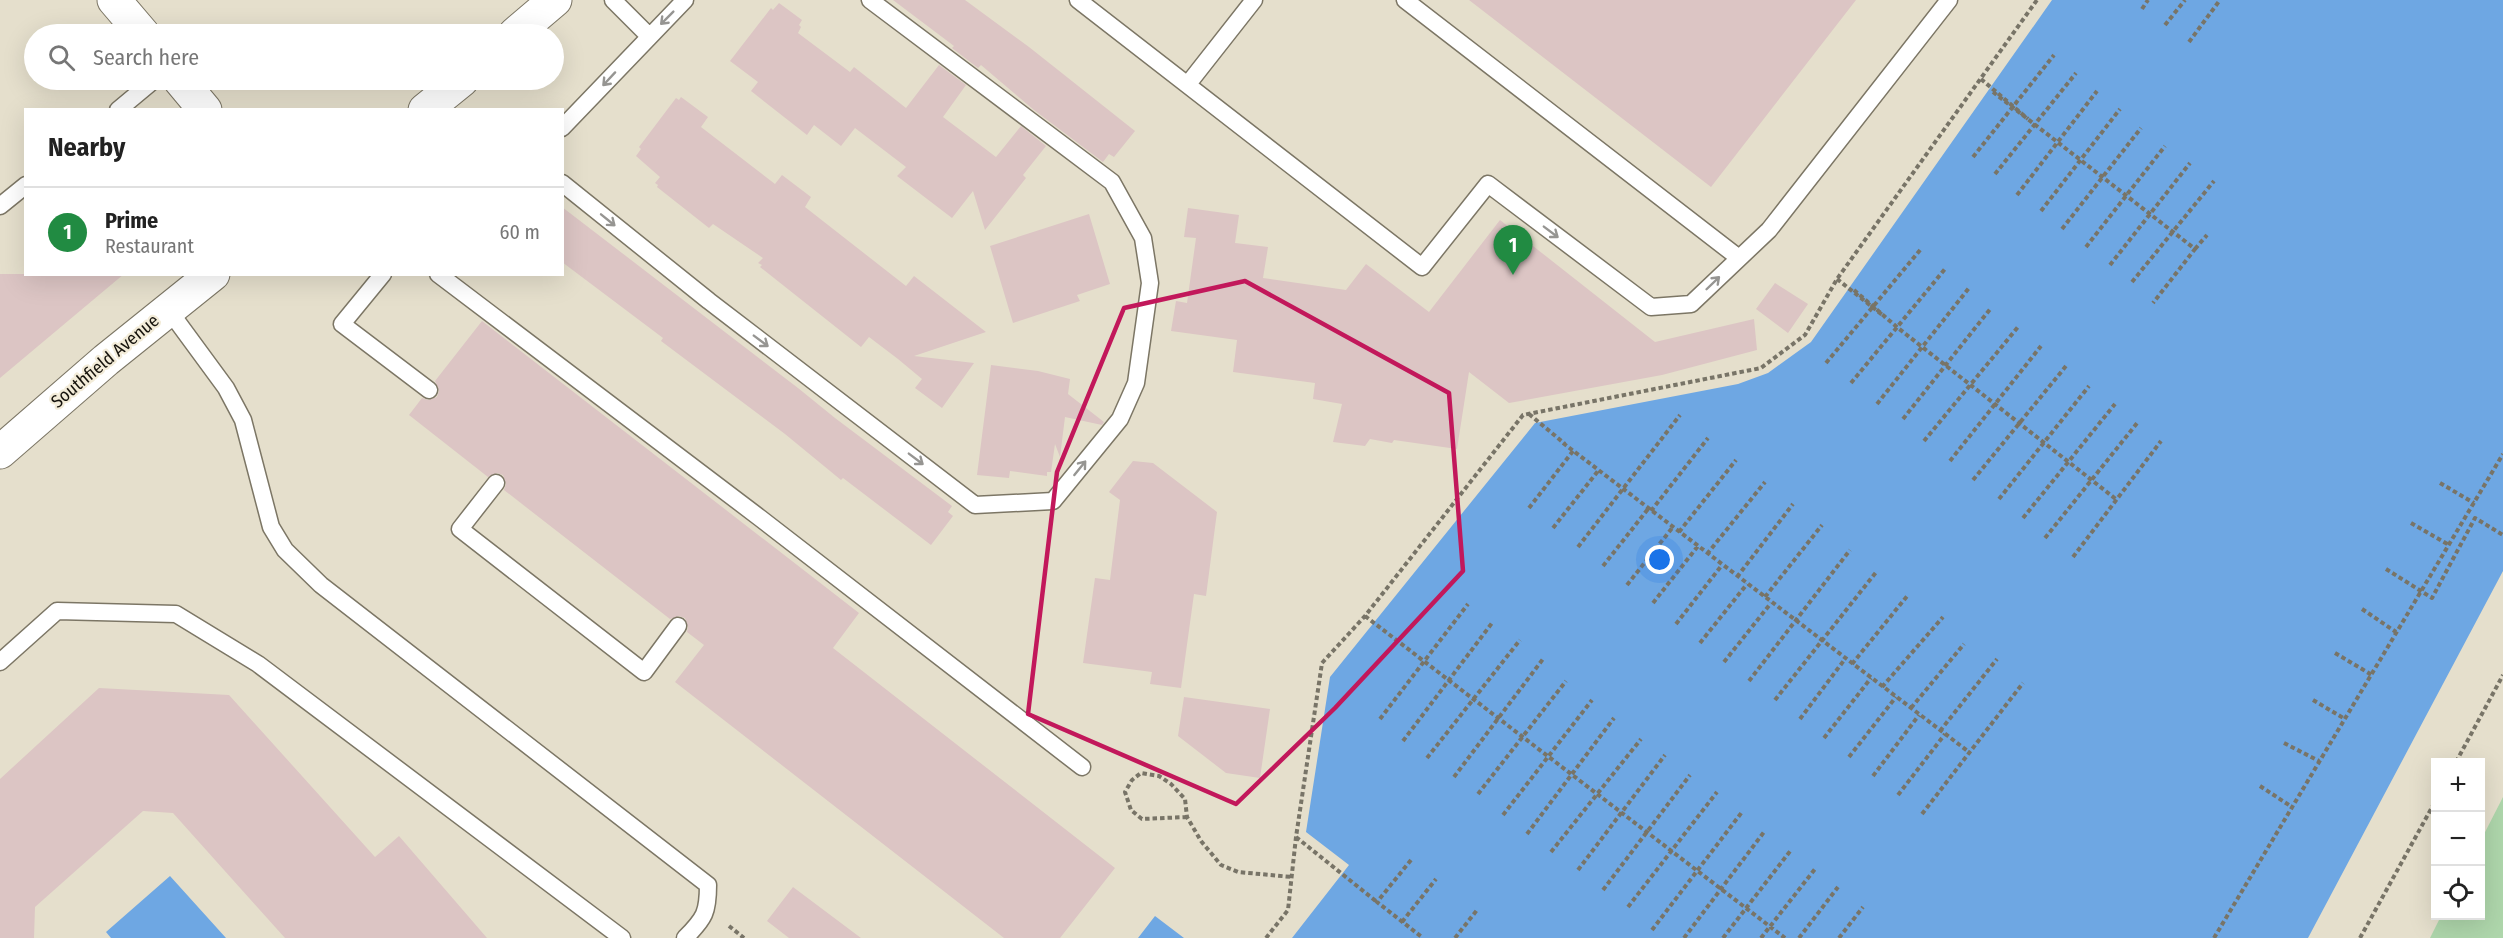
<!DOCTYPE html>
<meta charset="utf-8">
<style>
:root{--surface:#fff;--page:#f6f6f6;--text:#222;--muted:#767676;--line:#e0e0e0;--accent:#218b42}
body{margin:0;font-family:"Fira Sans Condensed",sans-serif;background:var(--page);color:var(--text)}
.controls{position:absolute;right:18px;bottom:18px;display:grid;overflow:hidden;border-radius:0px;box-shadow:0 6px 24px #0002}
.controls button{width:54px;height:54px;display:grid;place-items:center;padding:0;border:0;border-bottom:2px solid var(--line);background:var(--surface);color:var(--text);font:30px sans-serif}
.you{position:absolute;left:1660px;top:560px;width:21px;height:21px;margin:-15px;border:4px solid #fff;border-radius:50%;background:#1a73e8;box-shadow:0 0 0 9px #1a73e833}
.badge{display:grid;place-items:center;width:39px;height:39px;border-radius:50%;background:var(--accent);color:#fff;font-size:20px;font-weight:700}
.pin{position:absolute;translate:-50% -50px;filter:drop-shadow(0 2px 3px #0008)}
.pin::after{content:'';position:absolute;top:32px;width:21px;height:18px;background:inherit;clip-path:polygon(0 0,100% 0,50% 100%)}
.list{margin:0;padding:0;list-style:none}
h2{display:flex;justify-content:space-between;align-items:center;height:78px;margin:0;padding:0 24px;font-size:26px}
h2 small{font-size:20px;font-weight:400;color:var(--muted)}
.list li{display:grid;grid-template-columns:39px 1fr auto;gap:18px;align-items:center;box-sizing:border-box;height:90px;padding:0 24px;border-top:2px solid var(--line)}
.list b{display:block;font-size:22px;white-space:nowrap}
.list p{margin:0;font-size:20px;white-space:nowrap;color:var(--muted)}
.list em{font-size:20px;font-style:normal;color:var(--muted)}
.icon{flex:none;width:33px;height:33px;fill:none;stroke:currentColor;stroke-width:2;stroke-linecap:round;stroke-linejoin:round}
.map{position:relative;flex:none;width:2503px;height:938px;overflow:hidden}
.search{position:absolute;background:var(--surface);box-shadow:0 6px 24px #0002;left:24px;top:24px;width:540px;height:66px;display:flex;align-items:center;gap:15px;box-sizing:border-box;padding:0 21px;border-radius:33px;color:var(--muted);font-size:22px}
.panel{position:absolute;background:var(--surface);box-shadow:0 6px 24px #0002;left:24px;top:108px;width:540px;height:168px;border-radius:0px}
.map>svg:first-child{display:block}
.green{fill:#aed6ab}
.water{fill:#6ea7e3}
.building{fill:#dcc5c4}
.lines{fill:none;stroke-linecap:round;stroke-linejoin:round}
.lane-casing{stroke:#7c7665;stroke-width:19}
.street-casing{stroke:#7c7665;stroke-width:35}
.secondary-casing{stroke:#7c7665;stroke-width:35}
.path{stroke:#787467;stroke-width:4;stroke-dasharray:4.5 3;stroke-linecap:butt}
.lane{stroke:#fff;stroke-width:16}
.street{stroke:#fff;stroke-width:33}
.secondary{stroke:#fff;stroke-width:33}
.path-bridge{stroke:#787467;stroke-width:4;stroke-dasharray:4.5 3;stroke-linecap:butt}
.oneway{stroke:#969592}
.marked{fill:none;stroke:#c2185b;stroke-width:4.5;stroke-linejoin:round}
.labels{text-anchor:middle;stroke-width:4.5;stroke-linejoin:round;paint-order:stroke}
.street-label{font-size:18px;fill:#16130d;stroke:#f3ecd9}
</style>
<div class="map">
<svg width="2503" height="938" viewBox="0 0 2503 938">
<rect width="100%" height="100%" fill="#e5dfcc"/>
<path class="green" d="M2503 797V938H2430L2441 916H2480L2481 840Z"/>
<path class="water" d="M2052 0H2503V571L2308 938H1292L1349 865 1306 832 1330 677 1535 423 1738 384 1768 373 1811 342Z
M170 876 226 938H111L106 932Z
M1155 916 1184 938H1138Z"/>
<path class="building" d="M893 0H965L1029 47 1135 131 1114 157 1109 154 1103 162 1034 110 981 65 978 68 952 48 954 46Z
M1469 0H1856L1711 187Z
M779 3 802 20 799 25 801 27 798 33 850 72 854 67 906 108 939 65 966 85 943 117 996 157 1021 126 1046 146 1023 175 1026 178 985 230 973 191 952 218 897 176 906 167 855 128 841 146 814 125 807 135 751 91 758 82 730 61 771 8 773 10Z
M681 97 708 117 701 127 775 184 782 175 811 197 805 207 906 286 914 276 986 332 914 356 974 363 942 408 915 388 922 379 898 359 869 337 861 347 760 267 762 265 758 263 763 258 713 224 709 228 657 187 658 185 655 183 660 177 636 156 641 149 639 147 676 98 679 100Z
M562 207 798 388 835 418 952 506 948 512 953 516 931 545 843 478 841 480 785 434 661 341 663 338 562 262Z
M1188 208 1239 215 1235 243 1268 247 1263 278 1346 290 1366 264 1429 312 1500 220 1655 342 1754 319 1757 350 1662 375 1509 403 1469 372 1457 449 1394 440 1392 443 1370 439 1365 446 1333 442 1342 404 1313 399 1315 383 1233 372 1237 340 1171 331 1176 301 1187 303 1196 238 1184 237Z
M1089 214 1110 284 1077 295 1080 301 1013 323 990 246Z
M0 274H124L0 378Z
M1775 283 1808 304 1788 333 1756 309Z
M482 321 859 613 833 648 1115 868 1060 938H1004L675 682 704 645 687 632 688 627 685 618 679 616 670 619 504 490 506 484 503 475 497 473 488 477 409 415 422 398 428 400 437 397 439 391 435 381Z
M991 365 1038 371 1070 379 1068 394 1104 422 1102 425 1065 417 1060 457 1055 444 1051 472H1047V476L1010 471 1009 478 977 475Z
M1133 461 1153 463 1217 512 1206 596 1194 594 1181 688 1150 684 1152 672 1083 663 1095 578 1110 580 1120 500 1109 492Z
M99 688 229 695 375 857 399 836 487 938H285L173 813 143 811 35 907 34 938H0V779Z
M1184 697 1270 709 1260 778 1226 773 1178 736Z
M793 887 861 938H789L767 921Z"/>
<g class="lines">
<g class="lane-casing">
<path id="lane" d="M613 0 649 36
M1078 0 1422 267 1488 184 1651 307 1691 304 1769 230 1949 0
M1405 0 1739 258
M1188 84 1254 0
M118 110 154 80
M562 128 685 0
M562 183 709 301 975 505 1053 501 1120 419 1136 383 1150 283 1143 238 1112 182 870 0
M0 206 26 185
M383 274 342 324 429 390
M438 274 760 518 1082 767
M168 309 226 388 243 420 271 527 285 550 321 585 708 885C708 912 705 918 685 938
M496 483 460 529 644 672 678 626
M0 662 57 611 176 614 258 664 622 938"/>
</g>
<g class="street-casing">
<path id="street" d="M114 0 143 34
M180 80 205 110"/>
</g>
<g class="secondary-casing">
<path id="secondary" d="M515 34 555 0
M425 110 462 80
M0 452 106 360 213 274"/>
</g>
<path class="path" d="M2142 9 2148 0
M2165 25 2185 0
M2189 42 2220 0
M1993 92 2195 249 2153 303
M1973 157 2054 55
M1995 174 2076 73
M2017 195 2097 91
M2041 211 2120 109
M2062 229 2141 128
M2086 247 2165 146
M2195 249 2207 235
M2110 265 2190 163
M2132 282 2214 181
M1854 290 1898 328 2117 500
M1826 363 1921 249
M1851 383 1945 269
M1877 404 1969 288
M1529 414 1565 444
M1903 419 1991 308
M1924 441 2018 327
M1563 443 1969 752
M1950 461 2041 346
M1973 480 2066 366
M2440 483 2474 503
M1999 499 2089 386
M1529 508 1573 451
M1651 511 1708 438
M2023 518 2115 404
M2411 523 2449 545
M1553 528 1598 471
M1679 532 1736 460
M2045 538 2138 422
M1578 547 1680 415
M1707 554 1765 482
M2073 557 2161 441
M1603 566 1648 509
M2386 569 2432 598 2475 518 2503 535
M1737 577 1793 504
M1627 585 1673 527
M1765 597 1822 525
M1653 603 1698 546
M2362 609 2396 632
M1365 616 1785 938
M1676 624 1722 565
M1700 643 1747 584
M2335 653 2372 675
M1724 662 1771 603
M1852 664 1908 595
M1749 681 1850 550
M1882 687 1943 617
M1775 700 1877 571
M2313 700 2345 719
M1911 708 1964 644
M1380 719 1468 604
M1800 719 1845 659
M1940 731 1997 659
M1824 738 1871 678
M1403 741 1492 623
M2284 743 2319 761
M1849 757 1896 697
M1427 758 1520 640
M2456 762 2503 675
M1873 776 1919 715
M1454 777 1543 659
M2260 786 2292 807
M1478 794 1566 681
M1898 795 1945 734
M1922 814 2023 683
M1503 815 1592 700
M1187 817 1142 819 1131 810 1125 792 1132 780 1141 773 1159 776 1171 784 1185 799 1187 817 1201 841 1221 865 1238 872 1292 877
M1527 834 1614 718
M1296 837 1377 902
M1551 852 1641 739
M1411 860 1377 902 1423 938
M1578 870 1665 755
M1603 890 1690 775
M1628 907 1717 792
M1402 922 1436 879
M729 926 744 938
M1652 930 1742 812
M1266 938 1288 910 1296 837 1322 663 1365 616 1523 415 1761 368 1805 335 1837 279 2037 0
M1455 938 1477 910
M1684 938 1764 832
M1723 938 1791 850
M1761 938 1815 869
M1799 938 1838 887
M1839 938 1863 907
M2214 938 2503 454
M2360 938 2436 800"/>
<use href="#lane" class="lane"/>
<use href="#street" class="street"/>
<use href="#secondary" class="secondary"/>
<path class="path-bridge" d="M1981 79 2028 119
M1837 279 1885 317"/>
</g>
<defs><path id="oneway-shaft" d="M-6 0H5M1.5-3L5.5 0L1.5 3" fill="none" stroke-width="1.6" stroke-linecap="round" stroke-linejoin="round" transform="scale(1.5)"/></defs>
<g class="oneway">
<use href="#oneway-shaft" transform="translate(667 18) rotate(135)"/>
<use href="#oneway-shaft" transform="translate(609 79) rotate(133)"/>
<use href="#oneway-shaft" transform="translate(608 220) rotate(39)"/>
<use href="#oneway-shaft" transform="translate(1551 232) rotate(37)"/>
<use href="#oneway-shaft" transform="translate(1713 283) rotate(-44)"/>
<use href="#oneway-shaft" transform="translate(761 341) rotate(37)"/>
<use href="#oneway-shaft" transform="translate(916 459) rotate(37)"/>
<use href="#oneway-shaft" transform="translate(1080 468) rotate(-51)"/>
</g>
<path class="marked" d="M1245 281 1449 393 1463 571 1335 708 1236 804 1028 714 1057 472 1124 308Z"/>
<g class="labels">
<g class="street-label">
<text transform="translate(105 361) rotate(-40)" y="6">Southfield Avenue</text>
</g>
</g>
</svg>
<div class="controls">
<button>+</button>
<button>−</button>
<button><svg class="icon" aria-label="locate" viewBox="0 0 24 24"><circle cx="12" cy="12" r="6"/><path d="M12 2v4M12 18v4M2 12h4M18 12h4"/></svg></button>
</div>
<div class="you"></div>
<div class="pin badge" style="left:1513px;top:275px">1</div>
<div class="search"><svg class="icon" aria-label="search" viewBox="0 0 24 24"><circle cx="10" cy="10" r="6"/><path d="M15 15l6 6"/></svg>Search here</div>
<section class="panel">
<h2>Nearby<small></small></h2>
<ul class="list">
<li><span class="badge">1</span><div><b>Prime</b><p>Restaurant</p></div><em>60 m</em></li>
</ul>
</section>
</div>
